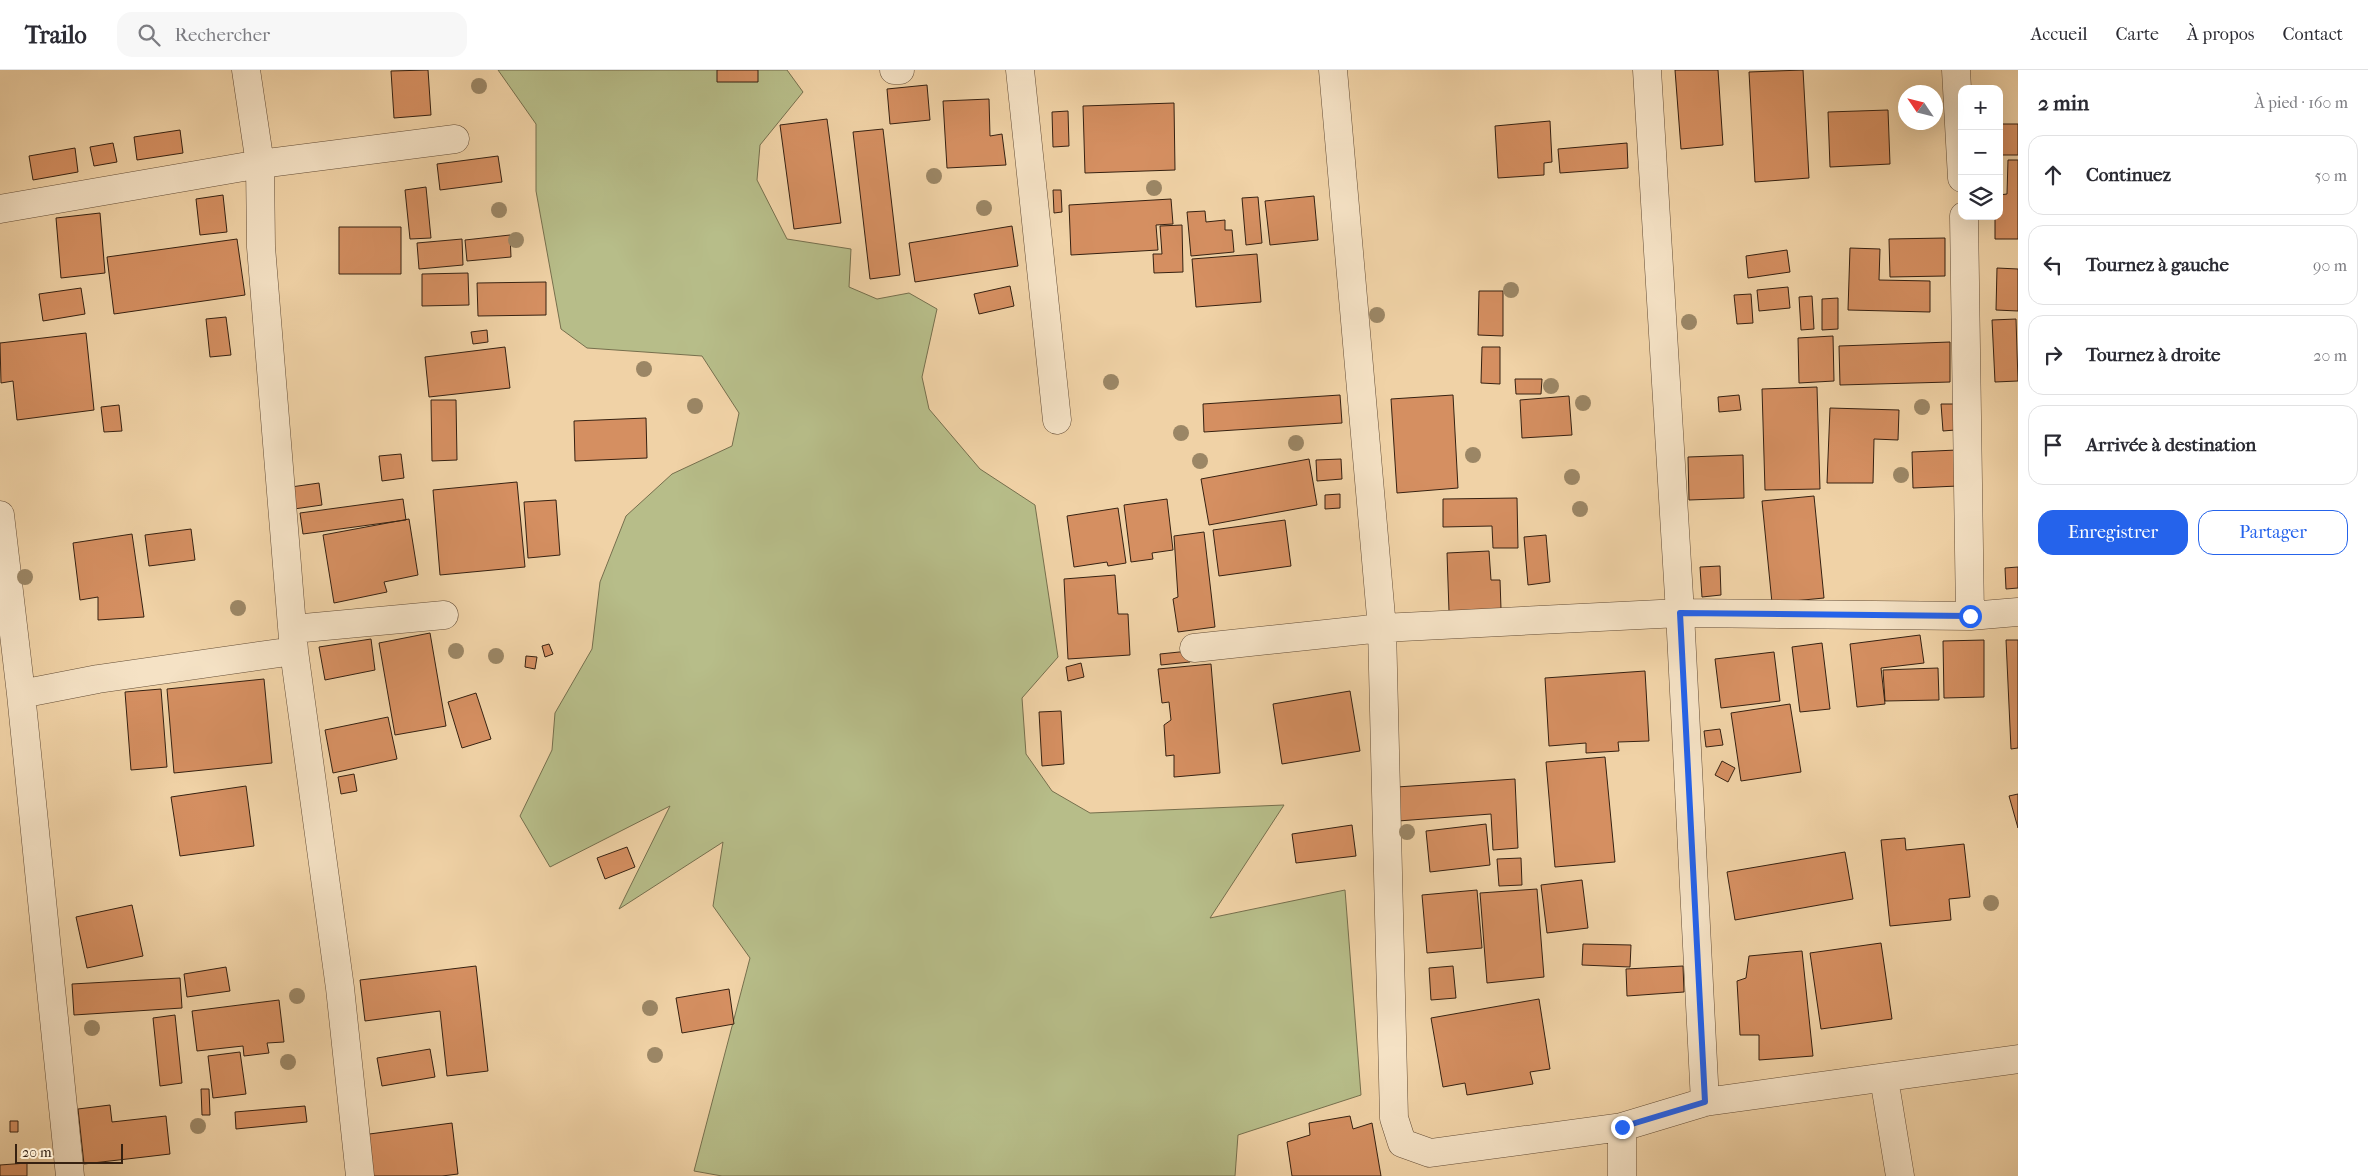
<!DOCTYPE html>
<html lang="fr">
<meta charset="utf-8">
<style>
:root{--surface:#fff;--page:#f7f7f7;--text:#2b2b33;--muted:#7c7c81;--line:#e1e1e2;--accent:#2563eb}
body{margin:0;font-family:"IM FELL French Canon",serif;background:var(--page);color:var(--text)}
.controls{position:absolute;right:15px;top:15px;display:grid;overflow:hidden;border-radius:10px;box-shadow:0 5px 20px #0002}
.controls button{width:45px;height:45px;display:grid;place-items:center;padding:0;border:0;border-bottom:1px solid var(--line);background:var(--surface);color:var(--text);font:25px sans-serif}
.compass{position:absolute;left:1898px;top:15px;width:45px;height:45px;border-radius:50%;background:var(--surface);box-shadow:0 5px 20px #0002;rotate:305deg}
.scale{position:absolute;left:15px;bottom:12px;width:108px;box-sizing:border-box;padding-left:5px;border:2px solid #362111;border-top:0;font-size:14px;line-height:18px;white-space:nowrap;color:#362111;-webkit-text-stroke:4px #f5e2c5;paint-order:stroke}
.stop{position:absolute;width:15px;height:15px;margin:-11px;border:4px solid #2563eb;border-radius:50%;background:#fff}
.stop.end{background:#2563eb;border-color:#fff;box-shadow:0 1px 5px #0008}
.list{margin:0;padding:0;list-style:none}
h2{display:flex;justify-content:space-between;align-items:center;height:65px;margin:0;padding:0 20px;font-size:21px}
h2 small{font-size:16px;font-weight:400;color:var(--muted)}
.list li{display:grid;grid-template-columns:32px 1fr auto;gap:15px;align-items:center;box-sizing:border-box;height:80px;margin:0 10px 10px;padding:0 10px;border:1px solid var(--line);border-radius:15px}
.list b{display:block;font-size:19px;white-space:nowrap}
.list em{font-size:16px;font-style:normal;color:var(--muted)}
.actions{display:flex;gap:10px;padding:15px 20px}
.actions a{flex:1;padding:11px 0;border:1px solid var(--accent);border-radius:15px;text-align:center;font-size:18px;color:var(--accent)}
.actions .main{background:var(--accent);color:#fff}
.icon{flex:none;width:28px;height:28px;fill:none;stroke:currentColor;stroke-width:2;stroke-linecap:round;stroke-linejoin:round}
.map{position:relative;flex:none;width:2018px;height:1106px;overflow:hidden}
header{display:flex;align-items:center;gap:30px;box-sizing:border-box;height:70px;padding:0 25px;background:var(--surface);border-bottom:1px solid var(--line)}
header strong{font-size:24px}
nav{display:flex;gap:28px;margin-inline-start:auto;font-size:18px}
.search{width:350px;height:45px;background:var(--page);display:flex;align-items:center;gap:12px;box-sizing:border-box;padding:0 18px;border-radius:15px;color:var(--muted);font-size:19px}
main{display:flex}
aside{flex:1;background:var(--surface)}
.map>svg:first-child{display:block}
.green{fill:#b7bd89;stroke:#766f4d}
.building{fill:#d58f61;stroke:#362111}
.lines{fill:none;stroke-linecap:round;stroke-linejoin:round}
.minor-casing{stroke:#644d36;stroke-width:29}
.minor{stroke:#f5e2c5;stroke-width:28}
.tree{fill:#9b8665}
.route{stroke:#2563eb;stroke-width:6}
</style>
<header>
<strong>Trailo</strong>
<div class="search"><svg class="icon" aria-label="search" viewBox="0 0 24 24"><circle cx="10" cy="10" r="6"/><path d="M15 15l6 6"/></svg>Rechercher</div>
<nav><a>Accueil</a><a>Carte</a><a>À propos</a><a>Contact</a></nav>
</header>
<main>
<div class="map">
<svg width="2018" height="1106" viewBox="0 0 2018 1106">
<rect width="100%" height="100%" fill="#f0d2a6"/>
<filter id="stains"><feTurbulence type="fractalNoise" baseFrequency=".004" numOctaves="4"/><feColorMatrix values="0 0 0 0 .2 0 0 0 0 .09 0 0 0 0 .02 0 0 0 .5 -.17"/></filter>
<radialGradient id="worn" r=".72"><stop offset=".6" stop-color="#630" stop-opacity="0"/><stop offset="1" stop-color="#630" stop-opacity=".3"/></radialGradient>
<path class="green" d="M498 0H787L803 22 760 75 757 110 787 169 851 179 849 217 877 229 909 223 937 239 922 307 929 339 980 399 1035 435 1058 587 1022 628 1026 684 1052 721 1090 743 1284 735 1210 848 1345 820 1361 1025 1238 1065 1235 1106H722L694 1101 750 888 713 836 723 772 619 839 670 736 550 797 520 746 552 680 555 643 592 579 600 512 626 446 672 404 732 376 739 343 702 286 587 278 561 259 536 121V54Z"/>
<path class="building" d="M428 0 431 45 394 48 391 1Z
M717 0H758V12H717Z
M1675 0H1718L1723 75 1681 79Z
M1803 0 1809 108 1755 112 1749 2Z
M927 15 930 50 890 54 887 19Z
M989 29 990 66 1002 64 1006 95 947 98 943 31Z
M1174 33 1175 100 1085 103 1083 36Z
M1888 40 1890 94 1830 97 1828 42Z
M1068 41 1069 76 1053 77 1052 42Z
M827 49 841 153 794 159 780 55Z
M1550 51 1552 92 1544 93V105L1498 108 1495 56Z
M1999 54H2018V85H1999Z
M883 59 900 205 870 209 853 62Z
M180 60 183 83 137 90 134 67Z
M113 73 117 92 94 96 90 77Z
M1627 73 1628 98 1560 103 1558 79Z
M75 78 78 102 33 110 29 86Z
M498 86 502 112 440 120 437 94Z
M2008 90H2018V169H1995V146H1999V125L2007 124Z
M426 117 431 168 410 169 405 120Z
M1053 120H1061L1062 142 1054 143Z
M223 125 227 162 200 165 196 129Z
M1314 126 1318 170 1270 175 1265 131Z
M1258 127 1262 173 1246 175 1242 128Z
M1171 129 1173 154 1156 155 1158 180 1071 185 1069 135Z
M1205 141 1206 152 1225 150V160H1232L1234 182 1191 186 1187 142Z
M100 143 105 203 61 208 56 148Z
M1182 155 1183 202 1154 203 1153 184H1162L1160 156Z
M1012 156 1018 196 915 212 909 173Z
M339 157H401V204H339Z
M510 165 511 187 467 191 465 170Z
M1945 168V206L1890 207 1889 169Z
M237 169 245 225 114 244 107 187Z
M462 169 463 195 419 199 417 173Z
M1850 178 1880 179 1879 210 1930 211V242L1848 240Z
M1787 180 1790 202 1748 208 1746 186Z
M1257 184 1261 232 1196 237 1192 189Z
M1997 198 2018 199V241L1996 240Z
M468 203 469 235 422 236V204Z
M546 212V245L478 246 477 213Z
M1010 216 1014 236 979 244 974 224Z
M1788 217 1790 238 1759 241 1757 220Z
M81 218 85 244 43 251 39 224Z
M1479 221H1503V266L1478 265Z
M1751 224 1753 253 1737 254 1734 225Z
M1812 226 1814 259 1801 260 1799 227Z
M1838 228V259L1822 260V229Z
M226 247 231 285 210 287 206 249Z
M2016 249 2018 311 1995 312 1992 250Z
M487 260 488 272 473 274 471 262Z
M86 263 94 340 17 350 13 311 1 313 0 273Z
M1833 266 1834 311 1799 313 1798 268Z
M1950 272V312L1840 315 1839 276Z
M505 277 510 318 429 327 425 287Z
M1482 277H1500V314L1481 313Z
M1515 309H1542L1541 324H1516Z
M1817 317 1820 419 1765 420 1762 319Z
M1340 325 1342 353 1204 362 1203 334Z
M1453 325 1458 418 1397 423 1391 329Z
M1739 325 1741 340 1719 342 1718 327Z
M1569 326 1572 365 1522 368 1520 330Z
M431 330H456L457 390 432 391Z
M1941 334H1954L1955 360 1943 361Z
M119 335 122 361 104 362 101 337Z
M1830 338 1899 340 1898 370 1874 369 1873 413H1827Z
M646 348 647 388 575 391 574 351Z
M1957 380 1958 416 1913 418 1912 382Z
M401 384 404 408 382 411 379 386Z
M1743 385 1744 428 1689 430 1688 387Z
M1309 389 1317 435 1209 455 1201 409Z
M1341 389 1342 409 1317 411 1316 390Z
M517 412 525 497 440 505 433 420Z
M319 413 322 435 294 439 291 417Z
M1340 424V438L1325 439V425Z
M1814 426 1824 528 1772 533 1762 431Z
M1517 428 1518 478H1493L1492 456 1443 457V429Z
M403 429 406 450 303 464 300 443Z
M1167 429 1173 480 1152 483 1153 489 1131 492 1124 435Z
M556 430 560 485 528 488 524 432Z
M1118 438 1126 493 1108 496 1107 492 1074 497 1067 446Z
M409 449 418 505 384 512 387 522 334 533 323 465Z
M1285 450 1291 496 1219 506 1213 460Z
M191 459 195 490 149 496 145 465Z
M1204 462 1215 557 1178 562 1173 529 1178 527 1174 466Z
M132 464 144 547 98 550V527L80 530 73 473Z
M1546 465 1550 512 1528 515 1524 467Z
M1489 481 1491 510H1500L1501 539 1449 541 1447 483Z
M1720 496 1721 525 1702 527 1700 497Z
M2018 497V518L2006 519 2005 498Z
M1115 505 1118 544H1128L1130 585 1068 589 1064 509Z
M430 563 446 656 395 665 379 573Z
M1920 565 1924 593 1881 598 1885 634 1857 637 1850 574Z
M371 569 375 600 325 610 319 577Z
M1984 570V627L1944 628 1943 571Z
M2006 570H2018V678L2011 679Z
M1822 573 1830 639 1800 642 1792 577Z
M549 574 553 584 545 587 542 576Z
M1189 581 1190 592 1161 595 1160 584Z
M1774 582 1780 631 1721 638 1715 589Z
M526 586 537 587 535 599 525 597Z
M1081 593 1084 607 1068 611 1066 597Z
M1211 594 1220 703 1174 707V685L1166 686 1164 655 1171 650 1169 632 1162 633 1158 599Z
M1938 598 1939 630 1885 631 1883 600Z
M1645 601 1649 671 1618 672 1619 681 1586 683V673L1549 676 1545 608Z
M264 609 272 693 174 703 167 619Z
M161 619 167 697 131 700 125 622Z
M1350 621 1360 681 1282 694 1273 634Z
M476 623 491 669 462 678 448 632Z
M1790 634 1801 702 1741 711 1731 643Z
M1061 641 1064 694 1042 696 1039 642Z
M388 647 397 689 333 703 325 660Z
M1720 659 1723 675 1706 677 1704 661Z
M1605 687 1615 792 1555 797 1546 692Z
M1722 691 1735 698 1728 712 1715 705Z
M354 704 357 721 341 724 338 707Z
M1515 709 1518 778 1493 780 1491 744 1398 751 1397 717Z
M246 716 254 776 180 786 171 727Z
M2018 724V758L2009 726Z
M1486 754 1490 795 1430 802 1426 761Z
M1352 755 1356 786 1296 793 1292 764Z
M1905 768 1906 780 1964 774 1970 827 1949 829 1951 850 1890 856 1881 770Z
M627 777 635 797 605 809 597 788Z
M1845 782 1853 829 1735 850 1727 802Z
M1521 788 1522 815 1499 816 1497 789Z
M1582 810 1588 858 1547 863 1541 815Z
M1537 819 1544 907 1487 913 1480 823Z
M1477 820 1482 878 1427 883 1422 825Z
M132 835 143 886 87 898 76 847Z
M1881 873 1892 949 1821 959 1810 883Z
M1583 874 1631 875 1630 897 1582 895Z
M1802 881 1813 986 1759 990V965H1740L1737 911 1746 908 1749 886Z
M476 896 488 1001 447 1006 440 941 365 951 360 910Z
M1453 896 1456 928 1431 930 1429 898Z
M1683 896 1684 922 1627 926 1626 899Z
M226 897 230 921 187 927 184 904Z
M180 908 182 938 74 945 72 914Z
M729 919 734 954 682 963 676 928Z
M1539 929 1550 999 1530 1002 1533 1014 1467 1025 1465 1013 1443 1017 1431 948Z
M279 930 284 972 267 973 269 983 244 986 243 976 197 981 192 941Z
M175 945 182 1013 160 1016 153 948Z
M430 979 435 1007 382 1016 377 988Z
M240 982 246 1024 213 1028 208 986Z
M201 1019H209L210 1045H202Z
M110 1035 112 1052 166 1046 170 1084 84 1094 78 1039Z
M305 1036 307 1052 236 1059 235 1042Z
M1350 1046 1353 1059 1372 1053 1381 1106H1292L1287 1072 1310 1065 1309 1053Z
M10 1051H18V1062H10Z
M452 1053 458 1104 442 1106H367L362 1065Z
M27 1093V1106H0V1095Z"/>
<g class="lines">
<g class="minor-casing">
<path id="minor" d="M246 0 260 94 261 177 294 581 340 918 360 1106
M894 0H900
M1020 0 1057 350
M1333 0 1382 558 1394 1048 1402 1073 1430 1083 1622 1057 1705 1032 2018 989
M1647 0 1680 543 1705 1032
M1956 0 1962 108
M0 139 260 94 455 69
M1964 146 1970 546
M0 445 21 624 70 1106
M293 559 444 545
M1194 578 1382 558 1680 543 1970 546 2018 542
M21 624 98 609 294 581
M1884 1008 1900 1106
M1622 1106V1057"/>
</g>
<use href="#minor" class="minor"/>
</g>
<g class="tree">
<circle cx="479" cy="16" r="8"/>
<circle cx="934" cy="106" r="8"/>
<circle cx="1154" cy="118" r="8"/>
<circle cx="984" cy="138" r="8"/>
<circle cx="499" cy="140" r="8"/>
<circle cx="516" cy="170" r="8"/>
<circle cx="1511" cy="220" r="8"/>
<circle cx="1377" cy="245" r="8"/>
<circle cx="1689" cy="252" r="8"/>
<circle cx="644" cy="299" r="8"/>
<circle cx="1111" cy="312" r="8"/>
<circle cx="1551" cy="316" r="8"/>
<circle cx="1583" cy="333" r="8"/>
<circle cx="695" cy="336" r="8"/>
<circle cx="1922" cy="337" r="8"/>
<circle cx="1181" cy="363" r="8"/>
<circle cx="1296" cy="373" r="8"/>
<circle cx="1473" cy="385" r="8"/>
<circle cx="1200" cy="391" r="8"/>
<circle cx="1901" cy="405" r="8"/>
<circle cx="1572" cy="407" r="8"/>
<circle cx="1580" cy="439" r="8"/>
<circle cx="25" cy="507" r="8"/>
<circle cx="238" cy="538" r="8"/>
<circle cx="456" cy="581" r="8"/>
<circle cx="496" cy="586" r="8"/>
<circle cx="1407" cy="762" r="8"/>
<circle cx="1991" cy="833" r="8"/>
<circle cx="297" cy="926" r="8"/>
<circle cx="650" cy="938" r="8"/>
<circle cx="92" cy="958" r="8"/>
<circle cx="655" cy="985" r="8"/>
<circle cx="288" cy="992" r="8"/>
<circle cx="198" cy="1056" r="8"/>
</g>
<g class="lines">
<path class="route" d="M1622 1057 1705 1032 1680 543 1970 546"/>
</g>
<rect width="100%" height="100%" filter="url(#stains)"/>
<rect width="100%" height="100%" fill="url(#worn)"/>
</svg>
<div class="controls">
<button>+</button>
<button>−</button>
<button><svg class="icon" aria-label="layers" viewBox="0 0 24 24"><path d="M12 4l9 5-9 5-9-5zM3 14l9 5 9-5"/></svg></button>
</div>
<svg class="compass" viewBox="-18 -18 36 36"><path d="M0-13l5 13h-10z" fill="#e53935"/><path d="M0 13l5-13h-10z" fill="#7c7c81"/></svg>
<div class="scale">20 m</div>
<div class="stop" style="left:1970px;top:546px"></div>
<div class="stop end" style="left:1622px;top:1057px"></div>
</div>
<aside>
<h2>2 min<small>À pied · 160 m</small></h2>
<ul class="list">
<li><svg class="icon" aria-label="ahead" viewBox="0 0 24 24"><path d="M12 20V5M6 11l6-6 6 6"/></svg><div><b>Continuez</b></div><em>50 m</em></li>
<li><svg class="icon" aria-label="left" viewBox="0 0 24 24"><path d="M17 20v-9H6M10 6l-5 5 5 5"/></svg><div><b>Tournez à gauche</b></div><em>90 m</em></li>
<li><svg class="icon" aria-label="right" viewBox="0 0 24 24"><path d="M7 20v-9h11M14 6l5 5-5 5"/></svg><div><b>Tournez à droite</b></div><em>20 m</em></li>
<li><svg class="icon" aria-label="arrive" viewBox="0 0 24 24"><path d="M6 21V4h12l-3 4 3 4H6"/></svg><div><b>Arrivée à destination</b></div></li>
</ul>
<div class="actions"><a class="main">Enregistrer</a><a>Partager</a></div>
</aside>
</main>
